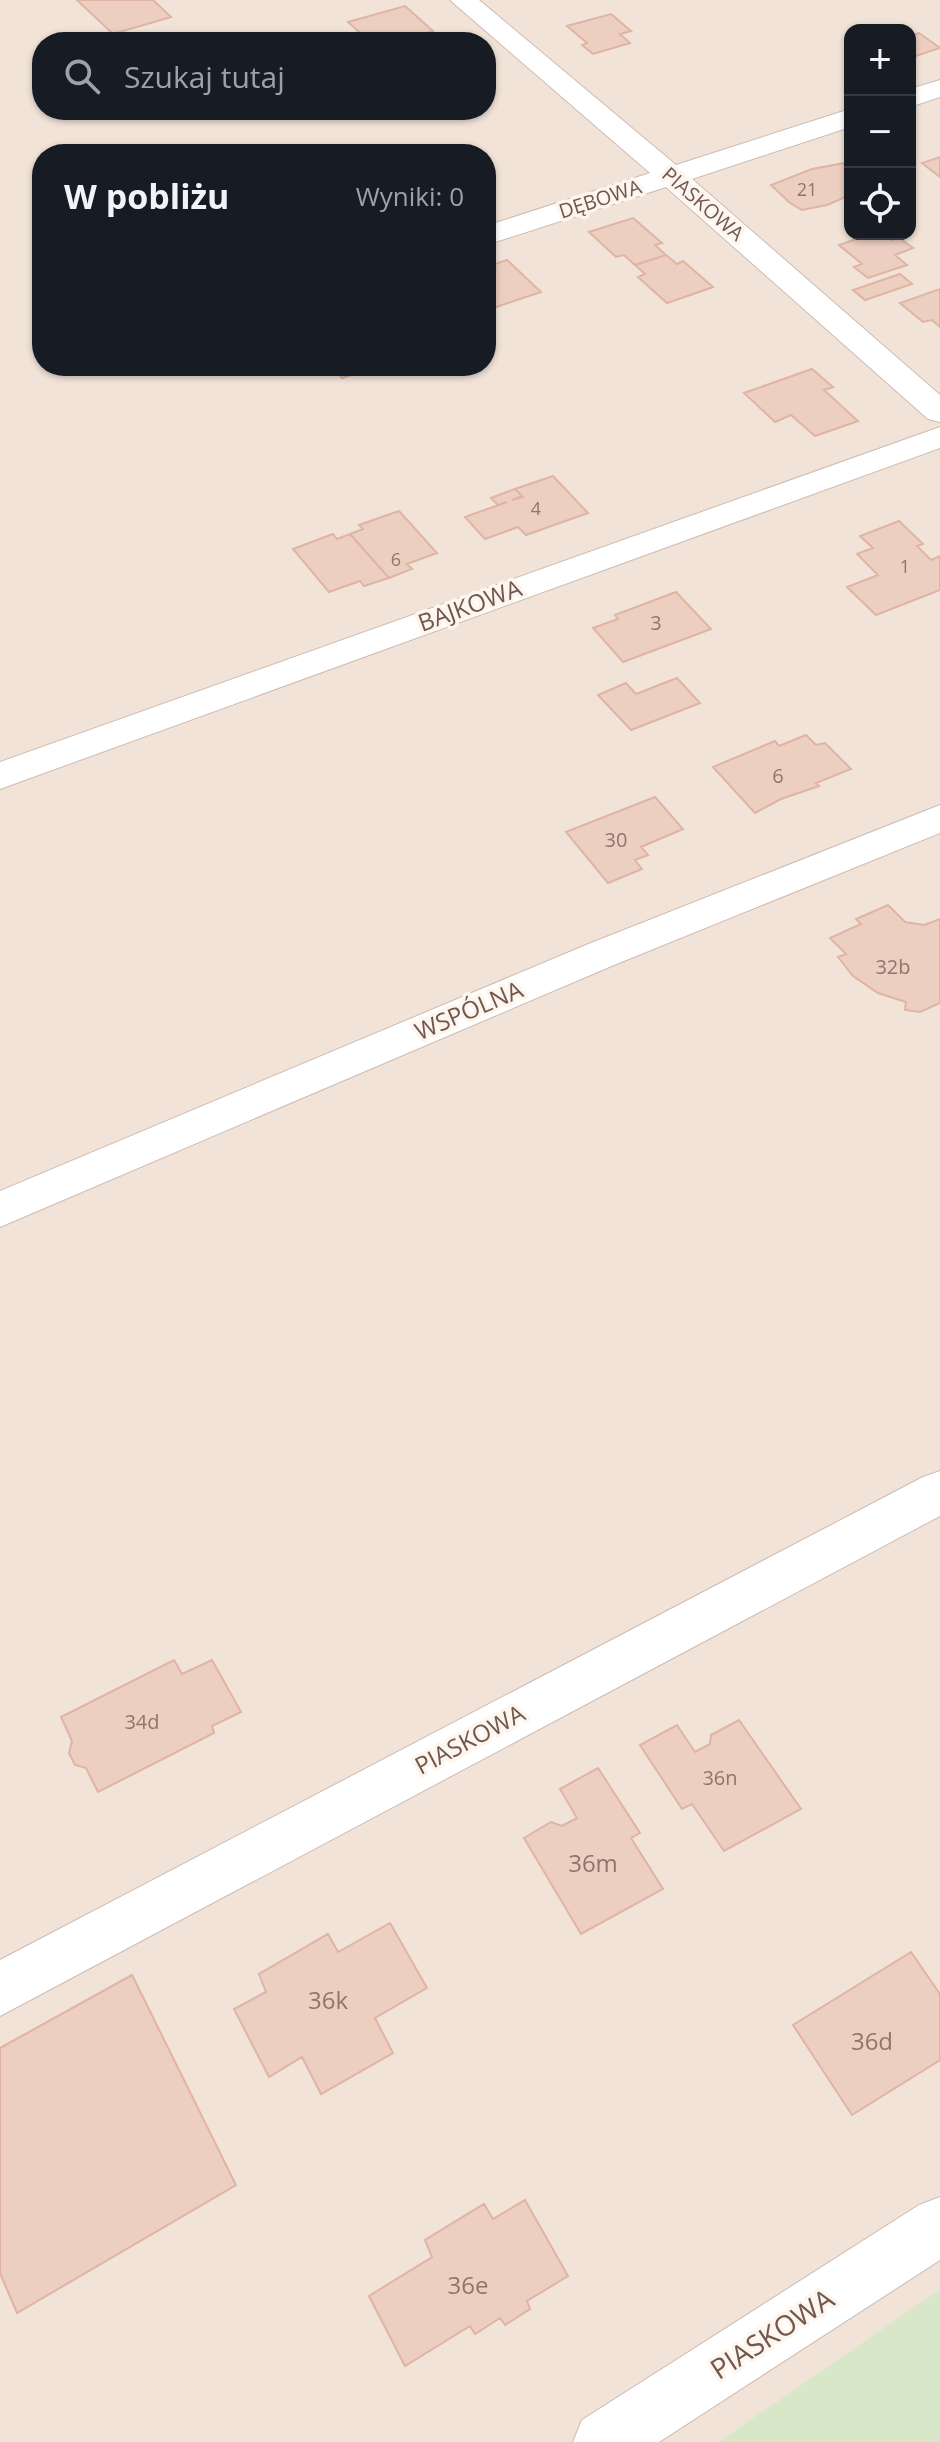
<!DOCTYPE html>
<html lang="pl">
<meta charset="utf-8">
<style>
:root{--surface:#171b24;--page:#20242c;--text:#f1f3f6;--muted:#9ea1a6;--line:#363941}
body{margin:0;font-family:"Open Sans",sans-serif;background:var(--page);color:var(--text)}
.controls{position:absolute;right:24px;top:24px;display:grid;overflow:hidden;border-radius:16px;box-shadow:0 2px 6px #0004}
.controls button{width:72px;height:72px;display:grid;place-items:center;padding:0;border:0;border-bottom:2px solid var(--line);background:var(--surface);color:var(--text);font:40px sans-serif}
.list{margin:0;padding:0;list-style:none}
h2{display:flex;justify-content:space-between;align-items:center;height:104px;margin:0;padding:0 32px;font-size:34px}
h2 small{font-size:26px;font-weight:400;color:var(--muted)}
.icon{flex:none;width:44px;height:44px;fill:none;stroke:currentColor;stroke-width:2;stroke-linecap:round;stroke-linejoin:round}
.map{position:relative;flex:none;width:940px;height:2442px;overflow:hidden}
.search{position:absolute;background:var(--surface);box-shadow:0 2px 6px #0004;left:32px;top:32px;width:464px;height:88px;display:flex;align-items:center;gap:20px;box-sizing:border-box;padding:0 28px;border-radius:32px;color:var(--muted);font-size:30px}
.panel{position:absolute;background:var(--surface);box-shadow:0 2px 6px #0004;left:32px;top:144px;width:464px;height:232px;border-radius:32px}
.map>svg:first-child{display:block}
.residential{fill:#f1e3d7;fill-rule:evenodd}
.green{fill:#d8e7c8}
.building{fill:#edcfc2;stroke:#dfb4a4;stroke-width:2}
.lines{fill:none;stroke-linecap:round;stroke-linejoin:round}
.street-casing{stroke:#cebbb2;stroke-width:2}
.street{fill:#fff;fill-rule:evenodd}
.labels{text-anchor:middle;stroke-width:7;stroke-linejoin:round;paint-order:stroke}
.far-number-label{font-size:18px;fill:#91756b}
.far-street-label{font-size:20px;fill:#72574e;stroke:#fdf6ee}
.number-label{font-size:20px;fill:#91756b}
.street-label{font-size:24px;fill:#72574e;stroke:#fdf6ee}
.near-number-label{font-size:24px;fill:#91756b}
.near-street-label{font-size:28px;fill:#72574e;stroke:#fdf6ee}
</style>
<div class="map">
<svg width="940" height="2442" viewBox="0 0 940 2442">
<rect width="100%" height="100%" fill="#faf1e8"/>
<path class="residential" d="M0 0H940V2289L718 2442H0ZM850 30H910V234H850ZM42 42H486V110H42ZM42 154H486V366H42Z"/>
<path class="green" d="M940 2289V2442H718Z"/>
<path class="building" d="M77 0H153L171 17 113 34Z
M405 6 433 31 396 42H384L380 39 370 42 348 22Z
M611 14 631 31 620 34 630 43 593 54 582 45 587 43 567 26Z
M919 33 940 48 916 56 910 52V36Z
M940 157V177L922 163Z
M850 162V195L827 205 802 210 790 203 771 185 812 169Z
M633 218 662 243 655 245 666 255 635 265 624 255 616 257 589 232Z
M870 234H885L892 240 899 238 913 248 895 255 907 265 868 278 854 267 862 264 839 245Z
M666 255 677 264 683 261 713 287 667 303 638 277 645 274 635 265Z
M507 260 541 292 493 308 486 302V267Z
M900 274 912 284 865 300 853 290Z
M940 289V327L932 320 923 322 900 303Z
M331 366H378L342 378Z
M812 369 833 387 824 390 858 421 815 436 791 415 775 422 744 393Z
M553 476 588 513 526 535 518 527 485 539 465 517 507 502 498 505 491 498 515 489 522 496 512 500 523 497 515 489Z
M399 511 437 553 407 564 412 569 389 578 350 534 363 529 359 525Z
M899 521 923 544 917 546 931 560 940 556V590L876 615 847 587 878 575 857 554 873 548 860 536Z
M333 534 337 539 350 534 389 578 364 586 360 581 329 592 293 549Z
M676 592 711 629 623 662 593 628 618 619 615 615Z
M677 678 700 703 631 730 598 695 626 683 636 694Z
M806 735 816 745 825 743 851 769 816 783 819 786 781 799 755 813 713 767 775 741 779 746Z
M655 797 683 829 641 847 648 855 635 860 642 869 608 883 566 832Z
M888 905 905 922 924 925 940 919V1003L920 1012 905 1010 906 1002 878 993 853 976 838 957 846 954 830 938 861 924 856 919Z
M174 1660 182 1674 212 1660 241 1712 212 1726 214 1733 98 1792 86 1768 75 1765 69 1753 72 1741 61 1717Z
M739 1720 801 1809 724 1851 692 1804 682 1809 640 1745 677 1725 695 1752 710 1744 711 1735Z
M598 1768 640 1833 631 1838 663 1889 581 1934 524 1838 551 1822 562 1826 577 1818 560 1789Z
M390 1923 427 1988 375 2018 393 2053 321 2094 302 2057 269 2077 234 2009 266 1992 259 1974 328 1934 338 1952Z
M911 1952 940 1994V2060L852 2115 793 2025Z
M132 1975 236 2185 17 2313 0 2273V2048Z
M525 2200 568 2276 527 2301 530 2309 505 2325 500 2318 475 2334 470 2326 405 2366 369 2296 432 2257 425 2240 484 2204 493 2219Z"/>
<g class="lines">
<g class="street-casing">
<path id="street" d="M450 0H479L676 165 850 109V127L692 179 940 395V422L928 419 666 187 486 245V226L650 173Z
M940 80V97L910 107V89Z
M940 427V448L0 789V762Z
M940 805V833L614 965 0 1227V1191L586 945Z
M940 1471V1516L0 2016V1960L923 1477Z
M940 2197V2260L659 2442H573L582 2420 919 2205Z"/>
</g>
<use href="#street" class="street"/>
</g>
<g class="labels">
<g class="far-number-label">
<text x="807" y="196">21</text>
<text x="536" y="515">4</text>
<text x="396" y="566">6</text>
<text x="905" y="573">1</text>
</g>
<g class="far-street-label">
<text transform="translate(600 199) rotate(-18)" y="7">DĘBOWA</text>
<text transform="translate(703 204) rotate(41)" y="7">PIASKOWA</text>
</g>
<g class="number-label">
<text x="656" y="630">3</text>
<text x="778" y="783">6</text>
<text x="616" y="847">30</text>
<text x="893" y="974">32b</text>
<text x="142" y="1729">34d</text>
<text x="720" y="1785">36n</text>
</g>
<g class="street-label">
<text transform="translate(470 606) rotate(-20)" y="8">BAJKOWA</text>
<text transform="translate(469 1011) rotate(-23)" y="8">WSPÓLNA</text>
<text transform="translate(470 1740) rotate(-28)" y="8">PIASKOWA</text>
</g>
<g class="near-number-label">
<text x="593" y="1872">36m</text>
<text x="328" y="2009">36k</text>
<text x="872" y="2050">36d</text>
<text x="468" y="2294">36e</text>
</g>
<g class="near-street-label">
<text transform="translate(772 2334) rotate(-33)" y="10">PIASKOWA</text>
</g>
</g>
</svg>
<div class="controls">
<button>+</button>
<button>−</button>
<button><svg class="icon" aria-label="locate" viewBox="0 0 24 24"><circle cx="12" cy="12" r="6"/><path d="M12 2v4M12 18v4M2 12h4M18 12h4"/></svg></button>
</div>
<div class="search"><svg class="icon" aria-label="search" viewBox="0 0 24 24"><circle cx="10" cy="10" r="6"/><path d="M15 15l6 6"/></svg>Szukaj tutaj</div>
<section class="panel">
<h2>W pobliżu<small>Wyniki: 0</small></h2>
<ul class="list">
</ul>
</section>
</div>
